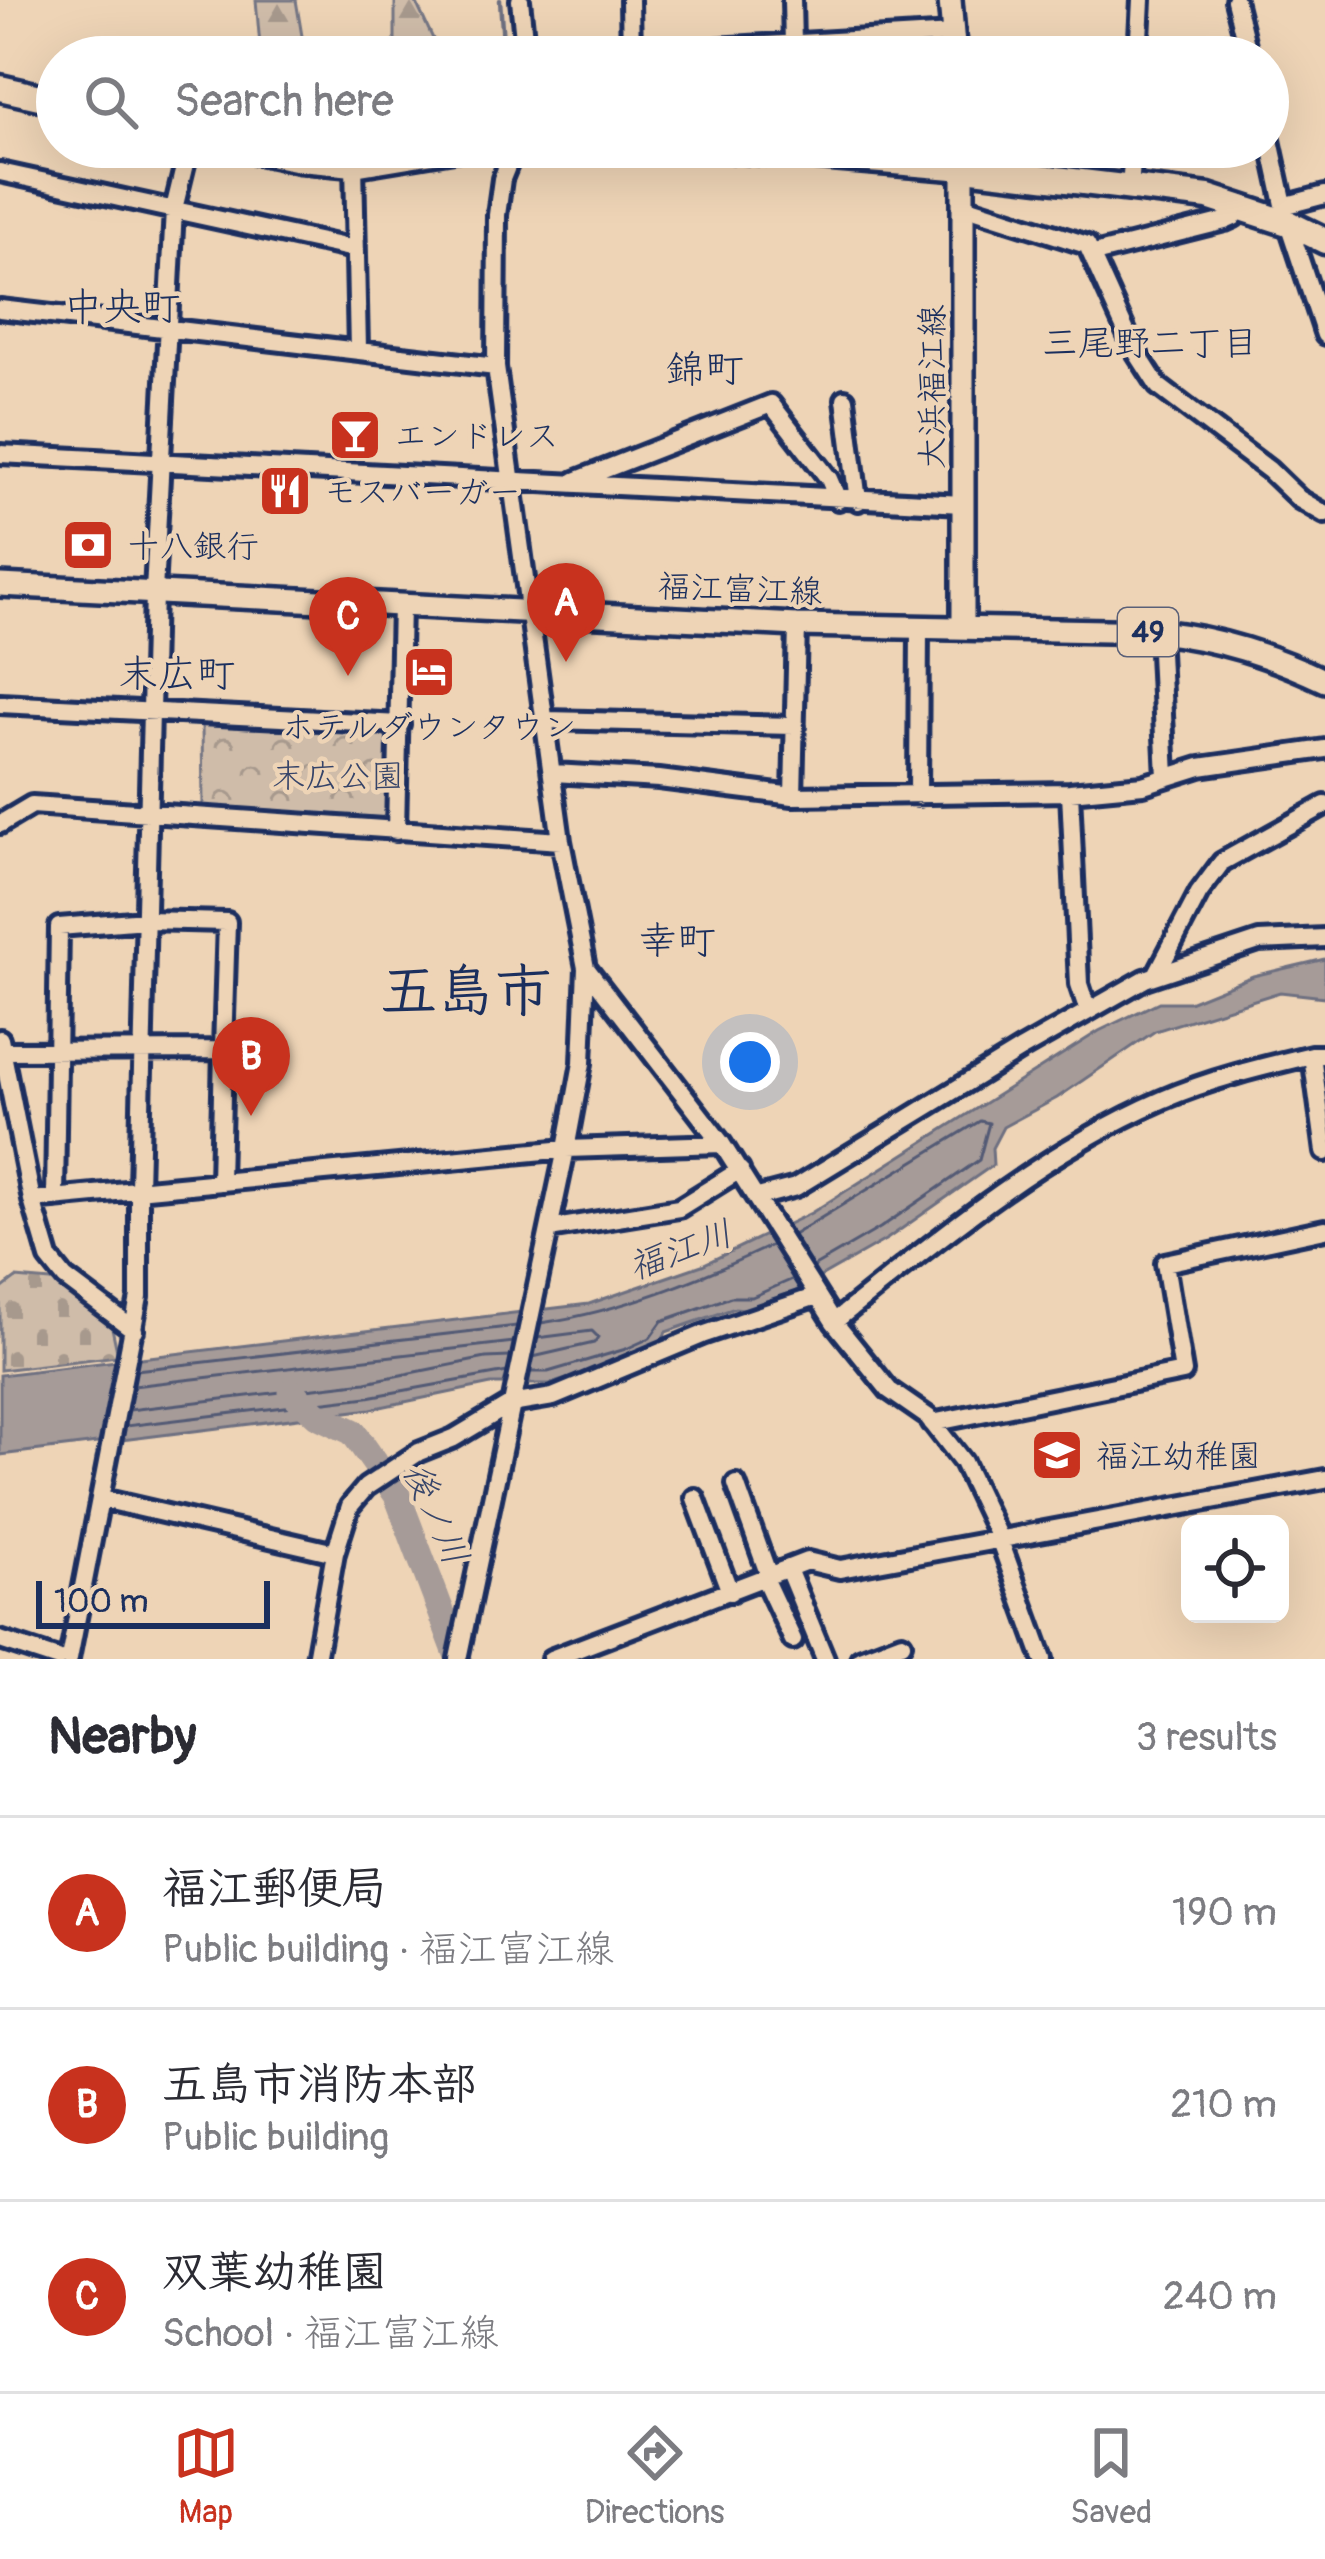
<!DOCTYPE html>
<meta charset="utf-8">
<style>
:root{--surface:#fff;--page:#f2f2f3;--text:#2b2b33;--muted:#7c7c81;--line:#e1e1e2;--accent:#c8321e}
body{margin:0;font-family:Pangolin,"Klee One",sans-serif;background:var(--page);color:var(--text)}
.controls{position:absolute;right:36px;bottom:36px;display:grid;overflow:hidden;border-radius:18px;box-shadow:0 12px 48px #0002}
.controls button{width:108px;height:108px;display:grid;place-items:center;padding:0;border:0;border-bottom:3px solid var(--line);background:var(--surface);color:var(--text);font:60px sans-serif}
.scale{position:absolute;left:36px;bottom:30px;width:234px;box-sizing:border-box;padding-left:12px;border:6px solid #1b2f5e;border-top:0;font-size:33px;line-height:42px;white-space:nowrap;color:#1b2f5e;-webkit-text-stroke:9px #eed4b6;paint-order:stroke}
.you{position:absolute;left:750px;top:1062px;width:42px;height:42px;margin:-30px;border:9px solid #fff;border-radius:50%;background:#1a73e8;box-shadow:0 0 0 18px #1a73e833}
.badge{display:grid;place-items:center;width:78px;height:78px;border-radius:50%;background:var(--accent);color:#fff;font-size:39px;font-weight:700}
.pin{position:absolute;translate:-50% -99px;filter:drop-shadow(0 3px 6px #0008)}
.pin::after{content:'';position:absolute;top:63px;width:42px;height:36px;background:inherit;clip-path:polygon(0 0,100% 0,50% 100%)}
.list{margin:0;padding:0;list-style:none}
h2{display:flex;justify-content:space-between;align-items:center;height:156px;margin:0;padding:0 48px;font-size:51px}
h2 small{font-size:39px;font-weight:400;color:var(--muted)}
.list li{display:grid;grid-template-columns:78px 1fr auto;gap:36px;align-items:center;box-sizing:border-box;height:192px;padding:0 48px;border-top:3px solid var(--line)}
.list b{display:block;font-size:45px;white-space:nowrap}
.list p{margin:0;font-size:39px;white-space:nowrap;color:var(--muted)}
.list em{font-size:39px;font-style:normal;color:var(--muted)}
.icon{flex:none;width:66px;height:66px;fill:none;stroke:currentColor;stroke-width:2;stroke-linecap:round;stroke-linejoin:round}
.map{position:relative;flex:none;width:1325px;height:1659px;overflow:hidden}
.search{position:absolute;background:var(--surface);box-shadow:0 12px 48px #0002;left:36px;right:36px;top:36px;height:132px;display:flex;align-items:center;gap:30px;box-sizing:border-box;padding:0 42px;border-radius:66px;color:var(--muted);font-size:45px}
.sheet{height:732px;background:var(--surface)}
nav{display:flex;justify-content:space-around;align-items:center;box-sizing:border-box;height:168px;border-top:3px solid var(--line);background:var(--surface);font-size:33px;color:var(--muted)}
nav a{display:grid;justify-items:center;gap:6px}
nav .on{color:var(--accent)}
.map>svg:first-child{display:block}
.forest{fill:url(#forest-firs);stroke:#757684;stroke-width:3}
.cemetery{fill:url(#cemetery-stones);stroke:#757684;stroke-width:3}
.park{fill:url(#park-crowns);stroke:#757684;stroke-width:3}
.water{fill:#a69b98;stroke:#6e7081;stroke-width:3}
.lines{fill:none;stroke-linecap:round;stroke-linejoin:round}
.shore{stroke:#535a75;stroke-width:3}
.stream{stroke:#6e7081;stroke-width:4.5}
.river{stroke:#a69b98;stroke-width:27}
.minor-casing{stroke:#1b2f5e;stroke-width:26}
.major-casing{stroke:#1b2f5e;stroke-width:30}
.highway-casing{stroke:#1b2f5e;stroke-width:33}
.minor{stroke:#eed4b6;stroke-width:16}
.major{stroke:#eed4b6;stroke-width:21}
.highway{stroke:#eed4b6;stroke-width:24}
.labels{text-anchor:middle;stroke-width:9;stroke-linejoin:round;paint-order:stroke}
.shield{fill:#eed4b6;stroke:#5a6078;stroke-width:3}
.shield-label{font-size:30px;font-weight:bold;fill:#1b2f5e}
.street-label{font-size:33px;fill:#1b2f5e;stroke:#eed4b6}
.poi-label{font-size:33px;fill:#1b2f5e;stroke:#eed4b6;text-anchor:start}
.park-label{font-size:33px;fill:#364469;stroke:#eed4b6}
.neighbourhood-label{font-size:36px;fill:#1b2f5e;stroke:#eed4b6}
.water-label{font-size:36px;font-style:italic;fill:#37456a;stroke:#eed4b6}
.quarter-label{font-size:39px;fill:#1b2f5e;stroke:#eed4b6}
.town-label{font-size:57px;font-weight:bold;fill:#1b2f5e;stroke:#eed4b6}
</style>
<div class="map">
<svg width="1325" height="1659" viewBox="0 0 1325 1659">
<defs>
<pattern id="forest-firs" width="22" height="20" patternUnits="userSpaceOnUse" patternTransform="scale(3)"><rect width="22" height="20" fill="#cfbca9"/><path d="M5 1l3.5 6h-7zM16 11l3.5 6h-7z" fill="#a7998d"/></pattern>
<pattern id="cemetery-stones" width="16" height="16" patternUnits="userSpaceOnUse" patternTransform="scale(3)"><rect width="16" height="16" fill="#cfbca9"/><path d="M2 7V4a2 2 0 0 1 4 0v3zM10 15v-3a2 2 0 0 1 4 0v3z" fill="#a7998d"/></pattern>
<pattern id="park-crowns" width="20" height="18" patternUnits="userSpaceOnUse" patternTransform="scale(3)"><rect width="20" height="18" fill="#cfbca9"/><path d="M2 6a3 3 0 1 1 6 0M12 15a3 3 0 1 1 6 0" fill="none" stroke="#a7998d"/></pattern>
</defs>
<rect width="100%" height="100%" fill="#eed4b6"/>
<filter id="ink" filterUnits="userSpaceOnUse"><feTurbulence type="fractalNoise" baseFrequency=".00833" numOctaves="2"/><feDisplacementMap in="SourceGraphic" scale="24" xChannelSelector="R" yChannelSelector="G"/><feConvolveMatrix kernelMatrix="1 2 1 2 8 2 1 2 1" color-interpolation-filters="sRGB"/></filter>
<g filter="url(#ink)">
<path class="forest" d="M256 0H296L303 42 310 56 395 42V0H415L435 43 430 57H261Z"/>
<path class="cemetery" d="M16 1278 51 1281 68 1289 112 1328 118 1356 0 1370V1290Z"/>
<path class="park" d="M202 724 387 736 386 815 378 821 203 806Z"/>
<path class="water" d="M1325 959V997L1280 992 1155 1031 1057 1098 1003 1127 992 1148 993 1165 887 1239 787 1296 753 1310 735 1308 666 1332 663 1339 673 1341 631 1360 550 1384H491L371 1409 0 1455V1375L589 1304 702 1265 811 1213 1099 1031 1159 1002H1189L1253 976Z"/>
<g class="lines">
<path class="shore" d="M793 1235 980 1121 989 1123 979 1160 880 1228 813 1267
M541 1323C622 1311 698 1280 772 1245
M533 1357 594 1343 598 1337 592 1331 537 1338
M136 1370 517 1326
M530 1372H548L626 1349 650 1338 662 1321 731 1297H752L793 1279
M133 1386 514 1342
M129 1410 366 1382 486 1358 510 1357
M126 1426 368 1397 507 1372"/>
<path class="stream" d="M500 0 504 57"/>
<path class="river" d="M292 1392 317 1415 353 1432 397 1495 459 1659"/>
<g class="minor-casing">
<path id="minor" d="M520 0 526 57
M630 0 631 57
M792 0 793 45
M1235 0 1249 57
M631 53 953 34
M1138 57 1141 0
M1268 131 1288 223 1325 335
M354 164 358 349
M0 172 354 249
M1130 190 1133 147
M1287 205 1325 195
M964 206 1087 245 1133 347 1158 386 1269 470 1299 499 1325 514
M1094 254 1225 221 1234 217 1240 207
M0 309 496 367
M845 399 858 501
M0 454 963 504
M575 481 771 404 829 479 838 500
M1159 632 1166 777
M0 704 400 724
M546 720 795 726
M553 773 659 779 793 796 1070 792 1143 785 1200 767 1325 749
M1070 792 1079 984 1088 1011
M793 796 797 625
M918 796 919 627
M0 824 32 805 561 841
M396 831 401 605
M586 968 722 1144 834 1322 889 1390 928 1417 963 1462 999 1538 1043 1659
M1156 975 1199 893 1222 862 1325 805
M0 1039 32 1200 49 1258 65 1278 134 1330
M2 1051 223 1050 227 922 145 920 59 927 55 1198
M1312 1055 1325 1152
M220 1182 223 1050
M758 1197 796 1187 1020 1050 1145 979 1259 941 1325 938
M32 1200 566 1149 722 1144
M549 1229 679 1208 740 1170
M834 1322C936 1240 1042 1152 1162 1100 1211 1079 1261 1067 1312 1055H1325
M932 1423 1183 1372 1165 1263 1325 1229
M736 1484 769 1576
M695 1498 730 1592
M102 1499 335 1553
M788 1569 825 1659
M764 1578 793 1640
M0 1640 58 1659
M69 1659 139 1297V1188L154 592 174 209 189 147
M316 1659 335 1553 350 1506 366 1487 419 1452 454 1438 511 1404 553 1397 702 1335 817 1296
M458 1659 566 1149 582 1063 586 968 561 841 496 367 497 215 502 179 515 147
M551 1659 807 1561 840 1569 1325 1479
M860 1659 902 1643"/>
</g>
<g class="major-casing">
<path id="major" d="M950 0 955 57
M0 585 797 625 1159 632C1220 639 1270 655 1325 681
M963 628V147"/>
</g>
<g class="highway-casing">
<path id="highway" d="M0 88 57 101
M240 147 300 159 354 164 457 147
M712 147 965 168 1208 197 1288 223 1325 241"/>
</g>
<use href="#minor" class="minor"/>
<use href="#major" class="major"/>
<use href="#highway" class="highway"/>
</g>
</g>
<defs>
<g id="bar-square" transform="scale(2.7)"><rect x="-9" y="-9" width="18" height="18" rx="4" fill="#c8321e" stroke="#eed4b6"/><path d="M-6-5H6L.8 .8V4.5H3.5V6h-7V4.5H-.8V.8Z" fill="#fff"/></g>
<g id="restaurant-square" transform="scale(2.7)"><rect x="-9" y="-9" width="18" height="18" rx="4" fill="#c8321e" stroke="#eed4b6"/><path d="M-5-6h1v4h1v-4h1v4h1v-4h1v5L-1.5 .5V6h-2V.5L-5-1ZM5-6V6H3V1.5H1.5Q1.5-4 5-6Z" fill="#fff"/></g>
<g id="bank-square" transform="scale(2.7)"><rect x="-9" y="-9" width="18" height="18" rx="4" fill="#c8321e" stroke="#eed4b6"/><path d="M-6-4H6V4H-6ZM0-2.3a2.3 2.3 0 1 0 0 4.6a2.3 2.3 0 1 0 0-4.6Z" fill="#fff"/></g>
<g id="hotel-square" transform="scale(2.7)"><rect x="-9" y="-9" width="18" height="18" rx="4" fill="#c8321e" stroke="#eed4b6"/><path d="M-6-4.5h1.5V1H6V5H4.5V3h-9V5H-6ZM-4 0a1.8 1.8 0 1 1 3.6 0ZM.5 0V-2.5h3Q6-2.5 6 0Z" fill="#fff"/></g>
<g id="school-square" transform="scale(2.7)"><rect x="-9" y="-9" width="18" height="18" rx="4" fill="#c8321e" stroke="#eed4b6"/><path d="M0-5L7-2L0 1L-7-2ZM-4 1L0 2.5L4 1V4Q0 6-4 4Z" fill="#fff"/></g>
</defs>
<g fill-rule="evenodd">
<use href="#bar-square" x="355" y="435"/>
<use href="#restaurant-square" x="285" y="491"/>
<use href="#bank-square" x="88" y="545"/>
<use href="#hotel-square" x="429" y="672"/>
<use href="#school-square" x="1057" y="1455"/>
</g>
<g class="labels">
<rect class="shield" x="1118" y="608" width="60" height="48" rx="9"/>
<g class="shield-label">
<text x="1148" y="642">49</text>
</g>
<g class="street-label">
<text transform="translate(931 387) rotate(-90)" y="12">大浜福江線</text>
<text transform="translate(740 588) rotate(2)" y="12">福江富江線</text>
</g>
<g class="poi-label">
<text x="394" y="447">エンドレス</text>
<text x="324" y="503">モスバーガー</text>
<text x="127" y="557">十八銀行</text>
<text x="429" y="738" text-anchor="middle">ホテルダウンタウン</text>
<text x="1096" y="1467">福江幼稚園</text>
</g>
<g class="park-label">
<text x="338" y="787">末広公園</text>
</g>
<g class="neighbourhood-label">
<text x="1150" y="355">三尾野二丁目</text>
</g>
<g class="water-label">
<text transform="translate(680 1249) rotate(-20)" y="13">福江川</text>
<text transform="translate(437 1513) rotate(66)" y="13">後ノ川</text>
</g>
<g class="quarter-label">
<text x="122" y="320">中央町</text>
<text x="705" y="382">錦町</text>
<text x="177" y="687">末広町</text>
<text x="677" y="954">幸町</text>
</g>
<g class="town-label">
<text x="466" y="1010">五島市</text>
</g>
</g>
</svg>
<div class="controls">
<button><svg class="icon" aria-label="locate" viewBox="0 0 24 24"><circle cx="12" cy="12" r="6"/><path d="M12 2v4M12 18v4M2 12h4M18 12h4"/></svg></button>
</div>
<div class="scale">100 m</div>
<div class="you"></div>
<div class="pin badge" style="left:566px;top:662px">A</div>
<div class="pin badge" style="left:251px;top:1116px">B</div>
<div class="pin badge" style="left:348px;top:676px">C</div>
<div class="search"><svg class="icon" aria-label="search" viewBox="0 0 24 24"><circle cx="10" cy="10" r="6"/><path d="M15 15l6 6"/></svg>Search here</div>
</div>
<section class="sheet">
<h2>Nearby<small>3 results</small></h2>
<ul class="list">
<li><span class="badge">A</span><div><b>福江郵便局</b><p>Public building · 福江富江線</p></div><em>190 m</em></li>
<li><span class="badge">B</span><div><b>五島市消防本部</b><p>Public building</p></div><em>210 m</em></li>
<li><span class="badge">C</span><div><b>双葉幼稚園</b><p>School · 福江富江線</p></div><em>240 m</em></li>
</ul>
</section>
<nav>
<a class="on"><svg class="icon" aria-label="map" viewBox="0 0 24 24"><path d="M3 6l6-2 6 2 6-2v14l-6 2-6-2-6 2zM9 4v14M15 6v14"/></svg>Map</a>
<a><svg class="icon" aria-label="directions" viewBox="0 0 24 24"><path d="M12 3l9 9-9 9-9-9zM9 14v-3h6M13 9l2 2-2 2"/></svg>Directions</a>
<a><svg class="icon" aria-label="saved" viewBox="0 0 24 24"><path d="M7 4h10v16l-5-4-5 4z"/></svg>Saved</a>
</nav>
